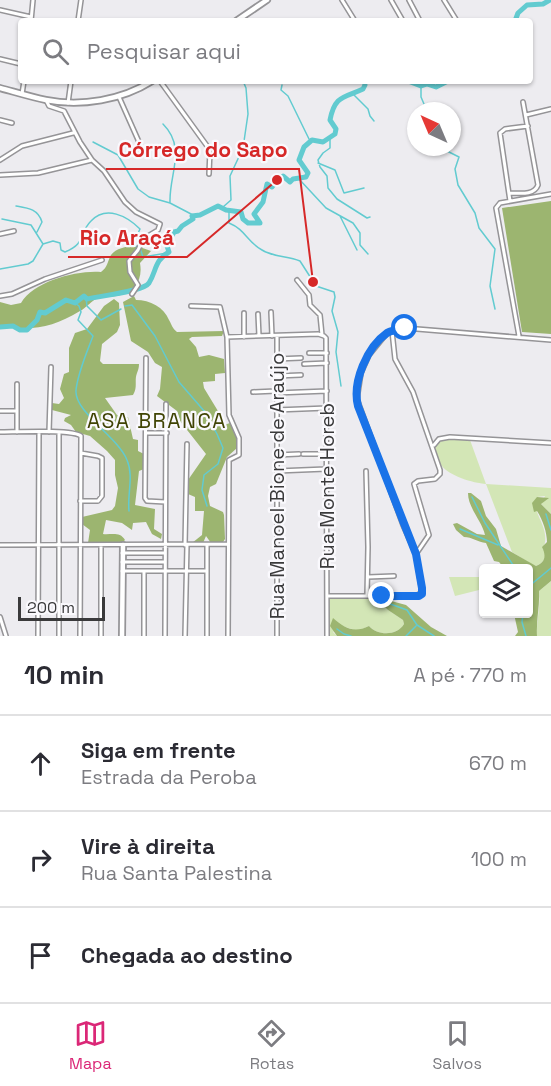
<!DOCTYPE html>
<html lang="pt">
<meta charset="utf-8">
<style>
:root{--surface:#fff;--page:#f7f7f7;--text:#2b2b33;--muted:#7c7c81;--line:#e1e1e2;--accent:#db2777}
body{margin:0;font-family:"Space Grotesk",sans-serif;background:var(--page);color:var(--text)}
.controls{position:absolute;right:18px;bottom:18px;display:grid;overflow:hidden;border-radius:6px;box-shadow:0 2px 4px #0004}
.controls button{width:54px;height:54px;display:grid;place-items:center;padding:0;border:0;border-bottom:2px solid var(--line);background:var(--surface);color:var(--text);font:30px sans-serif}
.compass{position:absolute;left:407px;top:102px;width:54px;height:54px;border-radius:50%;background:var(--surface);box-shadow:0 2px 4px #0004;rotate:316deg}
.scale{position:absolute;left:18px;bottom:15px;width:87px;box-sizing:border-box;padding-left:6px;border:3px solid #3a3a3b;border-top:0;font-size:16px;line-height:21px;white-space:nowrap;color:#3a3a3b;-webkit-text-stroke:4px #faf9fd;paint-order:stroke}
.stop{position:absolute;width:18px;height:18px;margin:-14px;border:4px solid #1a73e8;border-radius:50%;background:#fff}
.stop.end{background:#1a73e8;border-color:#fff;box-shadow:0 2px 6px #0008}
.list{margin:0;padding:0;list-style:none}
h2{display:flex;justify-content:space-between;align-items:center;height:78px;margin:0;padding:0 24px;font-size:26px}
h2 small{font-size:20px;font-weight:400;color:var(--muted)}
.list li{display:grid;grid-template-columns:39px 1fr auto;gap:18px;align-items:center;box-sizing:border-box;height:96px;padding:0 24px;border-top:2px solid var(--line)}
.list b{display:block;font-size:22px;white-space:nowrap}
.list p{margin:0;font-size:20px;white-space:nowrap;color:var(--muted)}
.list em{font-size:20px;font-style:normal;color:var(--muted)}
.icon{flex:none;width:33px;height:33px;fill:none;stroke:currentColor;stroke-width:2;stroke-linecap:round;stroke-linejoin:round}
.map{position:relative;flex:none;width:551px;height:636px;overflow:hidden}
.search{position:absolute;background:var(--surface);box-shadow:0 2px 4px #0004;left:18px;right:18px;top:18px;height:66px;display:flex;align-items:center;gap:15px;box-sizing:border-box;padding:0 21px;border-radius:6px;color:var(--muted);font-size:22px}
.sheet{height:366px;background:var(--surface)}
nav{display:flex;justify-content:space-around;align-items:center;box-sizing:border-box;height:84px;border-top:2px solid var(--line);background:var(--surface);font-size:16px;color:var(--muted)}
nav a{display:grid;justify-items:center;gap:3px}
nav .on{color:var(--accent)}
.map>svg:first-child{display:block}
.green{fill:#d3e6b6}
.forest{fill:#9cb570}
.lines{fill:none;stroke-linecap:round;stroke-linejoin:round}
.stream{stroke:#62cbd0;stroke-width:1.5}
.river{stroke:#62cbd0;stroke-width:5}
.street-casing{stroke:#959497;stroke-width:6}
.secondary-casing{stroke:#959497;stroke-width:8}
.street{stroke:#fff;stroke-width:3}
.secondary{stroke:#fff;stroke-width:4.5}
.route{stroke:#1a73e8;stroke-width:8}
.labels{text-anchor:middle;stroke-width:4.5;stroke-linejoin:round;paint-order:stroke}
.street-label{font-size:20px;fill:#3a3a3b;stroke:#faf9fd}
.neighbourhood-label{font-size:21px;letter-spacing:1.5px;fill:#404405;stroke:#faf9fd}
.leader{fill:none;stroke:#d62828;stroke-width:2}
.callout-dot{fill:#d62828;stroke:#faf9fd;stroke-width:2}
.callout-label{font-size:21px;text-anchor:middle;font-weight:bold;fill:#d62828;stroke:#faf9fd;stroke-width:4.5;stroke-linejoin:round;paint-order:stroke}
</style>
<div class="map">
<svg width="551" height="636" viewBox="0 0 551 636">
<rect width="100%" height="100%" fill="#edecf0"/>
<path class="green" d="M449 438 470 440 486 484 551 488V514L541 504 545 496 537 497C537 502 536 508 537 512 542 525 549 535 543 549L546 552C545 559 543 563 536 566L533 565 512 552 486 484C473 483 449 476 441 465 438 460 436 453 435 447L439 441Z
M449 577H483V589L455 596Z
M551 581V636H537C536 621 541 606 539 591Z
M334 597H387V599L385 598 381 603 388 610 403 620 404 624C397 636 378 636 369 626L358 631 342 626 333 632 337 636H329L328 600Z"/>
<path class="forest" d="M551 201V334L522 332 502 208Z
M134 245 151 251 140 263C143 280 135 292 117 296 111 297 104 296 98 298 92 300 86 308 80 311 52 328 32 331 0 326V302L11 305 21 303C34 281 77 270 101 272 108 267 107 262 111 255 116 248 126 247 134 245Z
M134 296 136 300C150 300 164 307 169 320 172 325 172 328 177 332L224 331 222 336 192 337 189 339 196 347 199 357 209 355 224 359 225 373 215 374V381L203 382 204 388 221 416 224 425 230 423 237 436V448L227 457 216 484 210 487 208 496 210 506 223 512 224 515 225 539 223 542 211 543 206 536 203 543H192L202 535 204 511H195V497L188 494V480L206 454 180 421 177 411 157 396 160 389 162 367 155 363 148 352 131 341 123 302Z
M114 299 119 303 120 325 117 332 102 344 100 361 103 364H139C139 368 138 370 137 373 134 381 138 387 133 395L105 398 117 415 128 417 133 439 138 440V451L144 454V469L139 471 135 505 155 509 154 529 162 534 161 539 152 534 146 522 133 523 132 530 122 523 106 520 103 534C111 535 120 531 125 540L123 542 88 543 90 530 82 524V517L112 510 115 506 118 488 115 475V460L107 451 90 436 76 432 71 425 64 421 65 418 71 415 52 410V403L59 404 64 398 60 389 64 374 69 372V348L75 333 87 329 104 306Z
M468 493H471L481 501 486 516 496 529 501 546 536 566C546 562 546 555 542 547L547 542C547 533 543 520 537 511L534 512 532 503 537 497 549 498 541 504 551 514V581L539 591C540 606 536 620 537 636H515L518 632 514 614H528V568H504L499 562 494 561 486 543C478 542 472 537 464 537L456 530 453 524 457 523 477 534 485 535C482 521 468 508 468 493Z
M380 598 406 605 431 627 447 636H337L330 626 333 618C345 629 355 633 369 626 378 636 397 636 404 624L403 620 388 610 379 601Z"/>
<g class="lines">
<path class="stream" d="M282 85 281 90 288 96 309 139
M421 86V97L427 111
M352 93 368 109 370 116 374 121
M163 124C187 148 169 174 170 202
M330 138V148L323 153 318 160 320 167 327 176 328 188 337 199 367 218 370 217
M93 142 118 155 138 189 149 197 170 203 193 215
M439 147 459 157 455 169 458 185 475 213 479 228 495 249 490 286 495 309
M318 163 335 170 344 193 364 188
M299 179 326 208 353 223 360 233V245L368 254
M16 206C28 208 38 209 42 222L37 232
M223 207 231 200 230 176 243 148 248 114 246 88 243 81
M229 210V223C246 230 246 241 262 250 273 257 287 256 300 261L316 286 334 292 335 297 332 311 338 332 336 352 341 386
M340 216 357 250
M2 219 31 225 43 244
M0 269 28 264 33 261 43 244 53 241 60 243 61 250 65 252C87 243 78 234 91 221 106 205 127 216 140 229L133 244 135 246 140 248 143 257 167 253
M86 298 87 306 101 320 121 309
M75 303 79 306 81 312 78 320 93 336C87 352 78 372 76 390 74 412 118 437 127 460 134 476 127 495 129 511
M125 306 132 305 155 336 179 382 205 412 217 434 223 448 218 464 204 475 202 490 207 506
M472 497 485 523 515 568
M546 514 551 530
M460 529 498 545
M528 587 551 568
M382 601 407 610 417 625 434 636
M523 614 522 622 526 636
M337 629 344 634 351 636
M406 636 416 626"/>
<path class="river" d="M515 21 518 13 527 5 543 4 550 0
M408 81 421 86 427 84 436 87 448 81
M0 327 13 326 20 330H27L37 320 40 312 45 313 66 300 75 303 84 296 87 299C98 296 143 292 149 283 157 270 154 261 169 252L167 246 174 232 178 231 182 226 193 219 192 216 200 215 218 206 226 210 241 212 243 219 248 223H260L254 214 263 202 267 184 272 187 277 180 283 176 290 182 293 179 306 177 308 173 299 160 304 147 312 140 323 142 335 134 336 129 330 120C335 95 344 98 363 89L365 85 364 81"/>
<g class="street-casing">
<path id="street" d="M342 0 355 21
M391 0 403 21
M409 0 420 21
M444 0 457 21
M0 10 31 17
M31 21 33 0
M78 21 81 0
M0 59 21 64
M160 81 210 150 209 174
M22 94 24 81
M119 97 139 142
M46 100 49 106 64 111 80 142 92 160 104 171 125 202 136 212 160 224 158 230 143 239 138 250 129 261 130 272 138 285 132 294
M68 103 71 81
M526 115 551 109
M0 120 12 123
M0 160 22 146 73 133
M0 175 38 173 92 160
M509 193C519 193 534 196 538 185L523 102
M510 201 500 133 505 129 528 126
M0 234 14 231
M297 280 309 295 310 305 320 315 322 335
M0 296 12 294 45 279 102 260
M191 306 220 307 227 337 229 415 239 438V455L229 460V465L228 636
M271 312 272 336
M244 313V337
M258 314 259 336
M392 331 395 359 413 392 440 470V474L435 479 418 481 414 484 429 535 416 554
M277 336V636
M519 336 496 208 500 203 551 194
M227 337 318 334 324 336 326 338 327 636
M309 353H327
M146 358 145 498 147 501 165 502
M276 359 301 358
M304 364 327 363
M276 376 301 375
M17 384V432
M253 392 276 391
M276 393 327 391
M276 410 327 408
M0 411H16
M0 432C15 432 73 429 81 436L80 636
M49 432 51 367
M59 432V636
M146 433H167
M434 445 439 439 450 437 551 443
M303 454H327
M277 455 299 454
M277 471 326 469
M366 471 368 547 367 595
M80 501H98L102 496V458L98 456 81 453
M0 545 228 544
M185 545 187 444
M122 553H165
M122 562H165
M122 571H207
M368 577 394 576
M327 596H416L422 592 416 554 403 525 357 399 361 373 369 355 387 333 405 328 551 340
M0 617 6 636
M38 636 39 433
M101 636V545
M144 636V572
M165 636 166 404
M185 636 187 545
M207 636V545"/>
</g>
<g class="secondary-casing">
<path id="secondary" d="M236 21 267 0
M0 88C15 92 31 97 46 100 81 107 122 100 152 81
M122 636 123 545"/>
</g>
<use href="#street" class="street"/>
<use href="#secondary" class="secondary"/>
</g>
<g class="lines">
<path class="route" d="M382 596H419L422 594V588L416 554 358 406C352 382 367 347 387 333 392 330 399 329 405 328"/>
</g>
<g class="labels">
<g class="street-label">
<text transform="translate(277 486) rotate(-90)" y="7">Rua Manoel Bione de Araújo</text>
<text transform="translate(327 486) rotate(-90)" y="7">Rua Monte Horeb</text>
</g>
<g class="neighbourhood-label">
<text x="157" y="428">ASA BRANCA</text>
</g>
</g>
<path class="leader" d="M313 282L299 169H106M277 180L187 257H68"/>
<g class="callout-dot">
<circle cx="313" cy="282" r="6"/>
<circle cx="277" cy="180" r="6"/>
</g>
<g class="callout-label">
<text x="203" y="157">Córrego do Sapo</text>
<text x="127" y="245">Rio Araçá</text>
</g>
</svg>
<div class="controls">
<button><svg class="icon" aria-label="layers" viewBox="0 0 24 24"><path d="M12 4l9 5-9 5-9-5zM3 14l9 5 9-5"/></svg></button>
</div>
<svg class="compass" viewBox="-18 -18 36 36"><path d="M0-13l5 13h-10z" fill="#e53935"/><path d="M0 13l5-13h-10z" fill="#7c7c81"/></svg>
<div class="scale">200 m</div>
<div class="stop" style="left:405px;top:328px"></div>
<div class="stop end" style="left:382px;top:596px"></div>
<div class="search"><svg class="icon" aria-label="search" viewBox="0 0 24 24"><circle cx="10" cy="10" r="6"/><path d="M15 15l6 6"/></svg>Pesquisar aqui</div>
</div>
<section class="sheet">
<h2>10 min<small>A pé · 770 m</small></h2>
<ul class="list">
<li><svg class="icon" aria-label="ahead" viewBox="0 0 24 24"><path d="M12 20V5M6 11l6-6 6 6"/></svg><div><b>Siga em frente</b><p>Estrada da Peroba</p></div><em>670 m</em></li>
<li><svg class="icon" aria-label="right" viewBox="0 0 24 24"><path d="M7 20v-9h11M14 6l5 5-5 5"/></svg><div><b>Vire à direita</b><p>Rua Santa Palestina</p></div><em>100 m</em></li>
<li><svg class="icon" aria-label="arrive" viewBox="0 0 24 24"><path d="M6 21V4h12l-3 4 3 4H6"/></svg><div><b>Chegada ao destino</b></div></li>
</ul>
</section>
<nav>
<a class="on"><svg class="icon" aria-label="map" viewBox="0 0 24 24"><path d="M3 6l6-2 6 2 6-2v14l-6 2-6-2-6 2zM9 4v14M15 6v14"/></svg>Mapa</a>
<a><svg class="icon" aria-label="directions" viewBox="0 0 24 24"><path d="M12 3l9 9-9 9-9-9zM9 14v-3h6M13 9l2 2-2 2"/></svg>Rotas</a>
<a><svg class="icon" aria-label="saved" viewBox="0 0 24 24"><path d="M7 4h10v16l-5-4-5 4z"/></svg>Salvos</a>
</nav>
